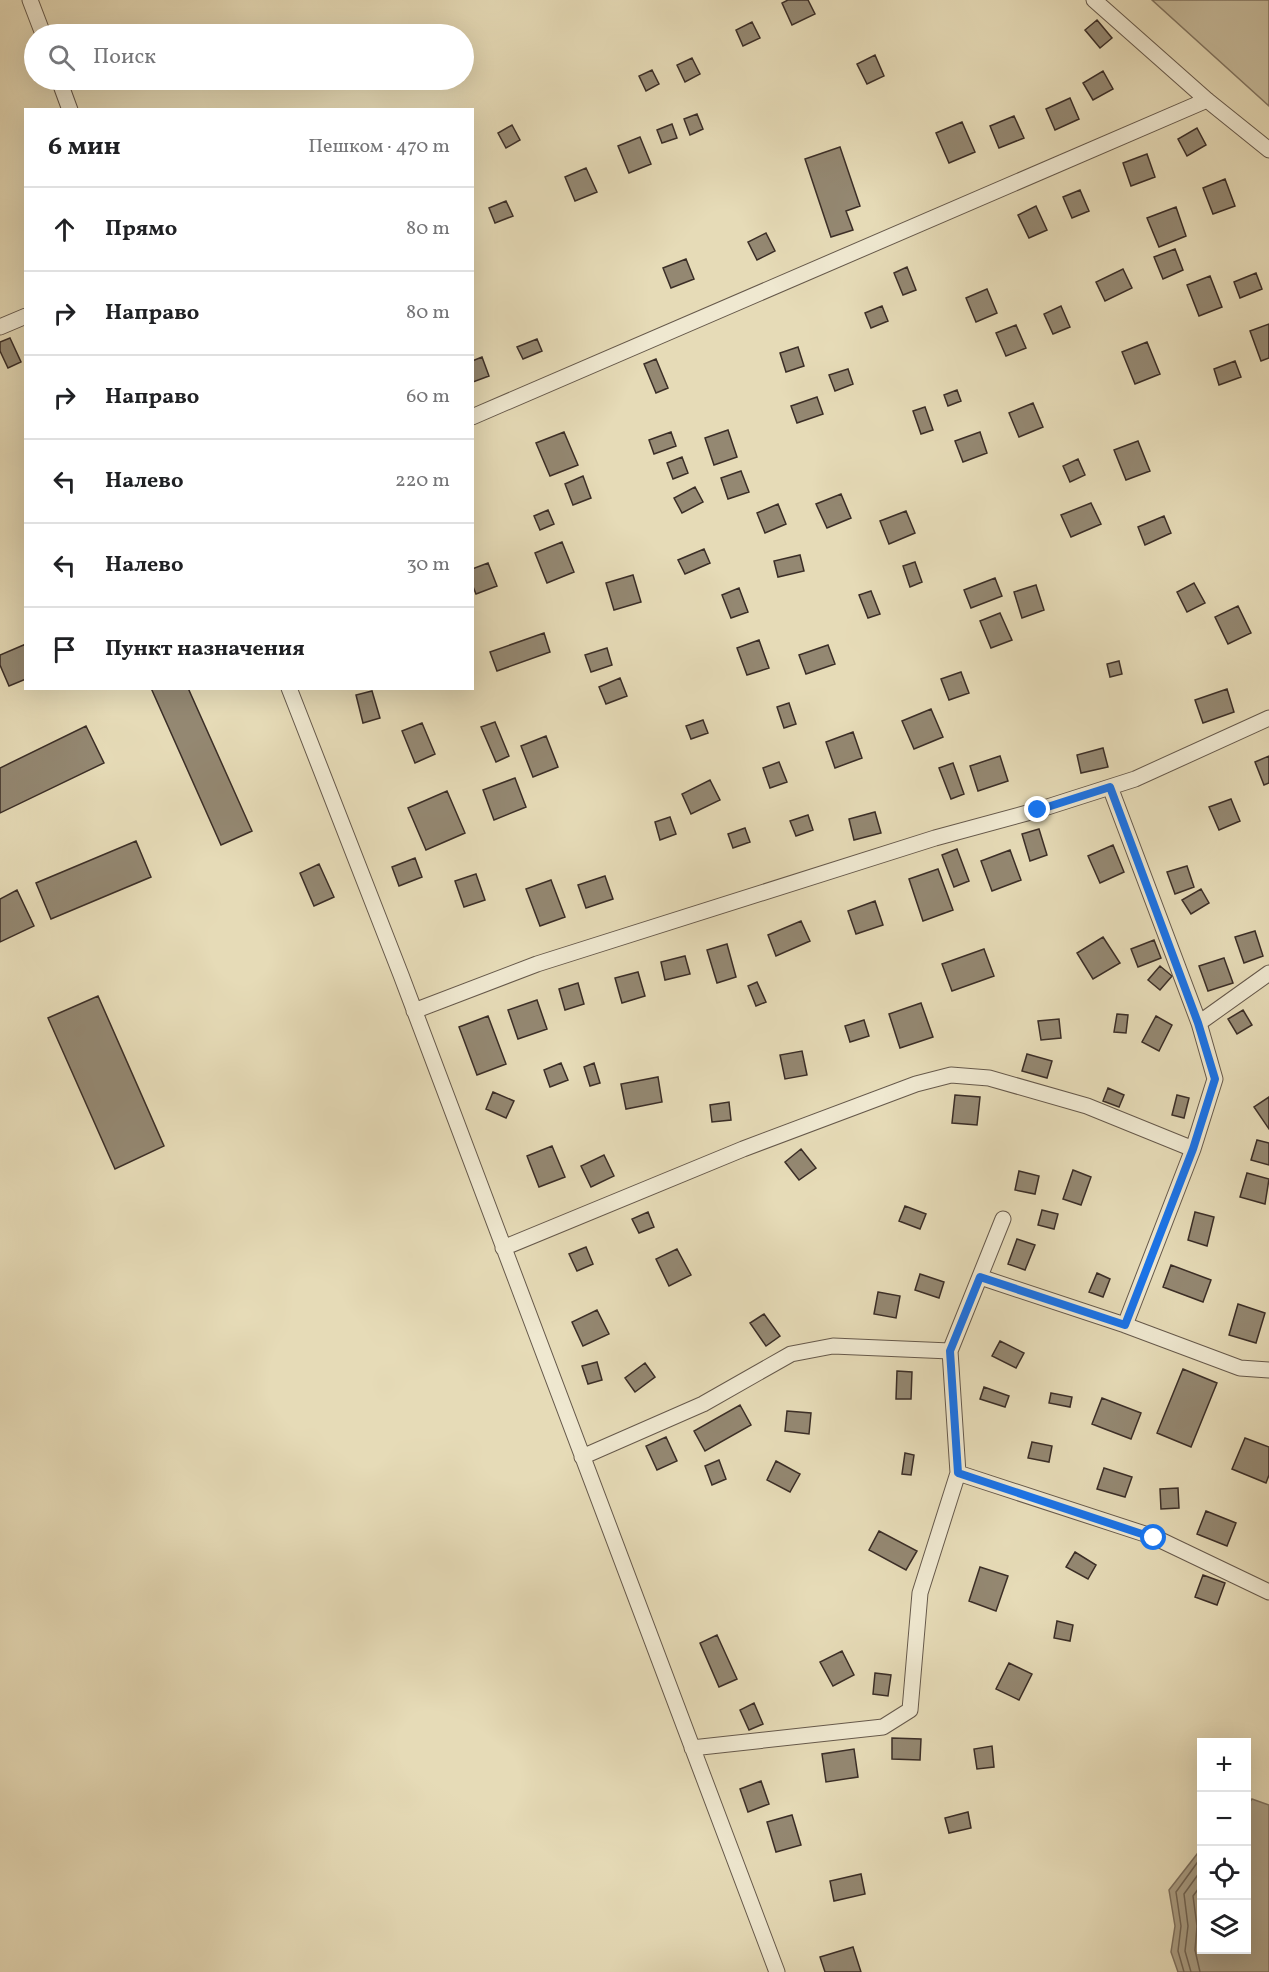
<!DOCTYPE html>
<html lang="ru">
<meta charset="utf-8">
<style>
:root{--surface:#fff;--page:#f2f2f2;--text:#202124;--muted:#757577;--line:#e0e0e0}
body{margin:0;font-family:Vollkorn,serif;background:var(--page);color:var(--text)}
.controls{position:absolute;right:18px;bottom:18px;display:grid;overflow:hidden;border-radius:0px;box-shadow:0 6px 24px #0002}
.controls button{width:54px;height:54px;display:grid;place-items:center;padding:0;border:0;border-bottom:2px solid var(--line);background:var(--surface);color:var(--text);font:30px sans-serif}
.stop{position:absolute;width:18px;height:18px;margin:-14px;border:4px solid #1a73e8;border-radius:50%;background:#fff}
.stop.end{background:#1a73e8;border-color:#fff;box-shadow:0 2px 6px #0008}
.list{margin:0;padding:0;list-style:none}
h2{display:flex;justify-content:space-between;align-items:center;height:78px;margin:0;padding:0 24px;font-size:26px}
h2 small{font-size:20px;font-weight:400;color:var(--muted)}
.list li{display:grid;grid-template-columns:39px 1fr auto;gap:18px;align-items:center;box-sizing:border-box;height:84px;padding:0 24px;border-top:2px solid var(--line)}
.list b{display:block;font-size:22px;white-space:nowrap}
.list em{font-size:20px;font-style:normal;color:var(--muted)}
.icon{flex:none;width:33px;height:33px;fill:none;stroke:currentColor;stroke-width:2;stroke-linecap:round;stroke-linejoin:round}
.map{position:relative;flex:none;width:1269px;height:1972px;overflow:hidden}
.search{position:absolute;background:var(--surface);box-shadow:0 6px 24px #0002;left:24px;top:24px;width:450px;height:66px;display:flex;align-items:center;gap:15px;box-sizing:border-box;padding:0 21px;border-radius:33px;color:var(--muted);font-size:22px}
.panel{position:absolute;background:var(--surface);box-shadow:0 6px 24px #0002;left:24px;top:108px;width:450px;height:582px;border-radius:0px}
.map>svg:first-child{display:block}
.green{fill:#c9be9f;stroke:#827663;stroke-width:1.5}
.water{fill:#aca086;stroke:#7f7260;stroke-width:1.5}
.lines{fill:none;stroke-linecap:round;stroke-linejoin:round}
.shore{stroke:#746756;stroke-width:1.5}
.building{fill:#948872;stroke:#3b2e27;stroke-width:1.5}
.street-casing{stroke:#66594b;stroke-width:17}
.street{stroke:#efe8d0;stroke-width:15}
.route{stroke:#1a73e8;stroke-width:8}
</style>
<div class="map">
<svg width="1269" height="1972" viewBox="0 0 1269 1972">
<rect width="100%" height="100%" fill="#e6dbb7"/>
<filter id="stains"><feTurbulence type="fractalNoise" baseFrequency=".00333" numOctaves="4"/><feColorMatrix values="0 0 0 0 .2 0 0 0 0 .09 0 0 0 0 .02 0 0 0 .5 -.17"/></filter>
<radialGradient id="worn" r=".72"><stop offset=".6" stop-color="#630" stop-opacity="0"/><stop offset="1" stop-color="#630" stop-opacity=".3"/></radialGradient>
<path class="green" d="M1152 0H1269V106Z"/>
<path class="water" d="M1252 1799 1269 1805V1972H1178L1171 1952 1175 1926 1169 1890 1201 1849 1202 1950H1246V1807Z"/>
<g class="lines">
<path class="shore" d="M1184 1972 1178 1951 1181 1926 1176 1892 1202 1856
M1191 1972 1185 1951 1188 1926 1184 1894 1202 1869
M1200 1972 1195 1950 1197 1926 1193 1896 1202 1884"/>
</g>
<path class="building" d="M788 0H808L815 14 792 25 782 3Z
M1097 20 1112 38 1100 48 1085 30Z
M752 22 760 38 743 46 736 30Z
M875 55 884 76 867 84 857 64Z
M692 58 700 74 685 82 677 65Z
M652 70 659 84 646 91 639 76Z
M1103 71 1113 89 1093 100 1083 83Z
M1070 98 1079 119 1055 130 1046 109Z
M697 114 703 129 690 135 684 119Z
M1014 116 1024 138 999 148 990 126Z
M962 122 975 152 949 163 936 133Z
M672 124 677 138 662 143 657 130Z
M512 125 520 140 506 148 498 133Z
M1197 128 1206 145 1187 156 1178 139Z
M640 137 651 164 629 173 618 146Z
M840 147 860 206 846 211 853 230 831 237 805 159Z
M1147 154 1155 177 1131 186 1123 163Z
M586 168 597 192 575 201 565 177Z
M1225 179 1235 206 1213 214 1203 188Z
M1080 190 1089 211 1072 218 1063 197Z
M506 201 513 216 495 223 489 208Z
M1036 206 1047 230 1029 238 1018 215Z
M1176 207 1186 236 1159 247 1147 218Z
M766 233 775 251 757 260 748 242Z
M1175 249 1183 270 1163 279 1154 257Z
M686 259 694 279 671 288 663 268Z
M907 267 916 290 903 295 894 273Z
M1123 269 1132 288 1105 301 1096 282Z
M1256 273 1262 289 1240 298 1234 282Z
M1210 276 1222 307 1199 316 1187 285Z
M987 289 997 313 976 322 966 298Z
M882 306 888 321 871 328 865 313Z
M1061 306 1070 327 1053 334 1044 314Z
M1269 324V358L1261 361 1250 331Z
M1016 325 1026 348 1006 356 996 333Z
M10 338 21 362 8 368 0 351V342Z
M537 339 542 351 523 359 517 347Z
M1147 342 1160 374 1135 384 1122 352Z
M798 347 804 366 786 372 780 353Z
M482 357 489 376 473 382 472 361Z
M656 359 668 388 656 393 644 364Z
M1235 361 1241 377 1219 385 1214 369Z
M848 369 853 384 835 391 829 375Z
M957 390 961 401 948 406 944 395Z
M817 397 823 414 797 423 791 406Z
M1033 403 1043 427 1019 437 1009 413Z
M925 407 933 430 921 434 913 411Z
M728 430 737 457 714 465 705 438Z
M564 432 578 465 550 476 536 443Z
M671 432 676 446 654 454 649 440Z
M980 432 987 453 963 462 955 441Z
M1138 441 1150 471 1126 480 1114 450Z
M682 457 688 473 673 479 667 463Z
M1078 459 1085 475 1070 482 1063 466Z
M741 471 749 492 728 499 721 478Z
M583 476 591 498 573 505 565 484Z
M695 487 703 502 682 513 674 498Z
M841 494 851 518 827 528 816 504Z
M1091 503 1101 524 1071 537 1061 515Z
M778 504 786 524 765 533 757 513Z
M548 510 554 524 540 530 534 516Z
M906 511 915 533 889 544 880 521Z
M1164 516 1171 533 1145 545 1138 527Z
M562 542 574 572 547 583 535 553Z
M704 549 710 563 685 574 678 560Z
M800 555 804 571 778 577 774 561Z
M915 562 922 582 910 587 903 566Z
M488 563 497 586 476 594 472 584V569Z
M633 575 641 602 614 610 606 583Z
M995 578 1002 596 971 608 964 590Z
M1194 583 1205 603 1187 612 1177 592Z
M1036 585 1044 610 1022 618 1014 592Z
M739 588 748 612 731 618 722 595Z
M871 591 880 614 868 618 859 595Z
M1238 606 1251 633 1228 644 1215 617Z
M1000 613 1012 640 991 648 980 621Z
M544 633 550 652 497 671 490 652Z
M759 640 769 668 747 675 737 648Z
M26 644V679L9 686 0 665V655Z
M828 645 835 664 806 674 799 655Z
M607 648 612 665 591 672 585 655Z
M1119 661 1122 674 1110 677 1107 664Z
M961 672 969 693 949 700 941 679Z
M620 678 627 696 606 704 599 687Z
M151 688H188L252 831 221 845Z
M1227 689 1234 712 1203 723 1195 700Z
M372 691 380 718 363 723 356 695Z
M789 703 796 724 784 728 777 707Z
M931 709 943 737 914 749 902 721Z
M703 720 708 733 691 739 686 726Z
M495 722 509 756 496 762 481 727Z
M422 723 435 754 415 763 402 731Z
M86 726 104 763 0 813V768Z
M853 732 862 758 835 768 826 742Z
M546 736 558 767 533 777 521 746Z
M1103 748 1108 767 1081 773 1077 755Z
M1000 756 1008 781 978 791 970 766Z
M1269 756V783L1264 785 1255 762Z
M779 762 787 782 770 788 763 768Z
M953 763 964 794 951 799 939 768Z
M515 778 526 807 494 820 483 790Z
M710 780 720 800 691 814 682 794Z
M447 791 465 833 426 850 408 808Z
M1231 799 1240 821 1219 830 1209 807Z
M875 812 881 833 854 840 849 819Z
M808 815 813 830 796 836 790 821Z
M670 817 676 834 660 840 655 822Z
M745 828 750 842 733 848 728 834Z
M1039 829 1047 855 1030 861 1022 834Z
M136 841 151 877 51 919 36 883Z
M1113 845 1124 872 1100 883 1088 856Z
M957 849 969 881 954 887 942 855Z
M1010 850 1021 880 992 891 981 861Z
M415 858 422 877 399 886 392 867Z
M319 864 334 897 314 906 300 873Z
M1187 866 1194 887 1175 894 1167 872Z
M938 869 953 910 923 921 909 879Z
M476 874 485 900 464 907 455 881Z
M605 876 613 899 586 908 578 885Z
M551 880 565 917 540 926 526 889Z
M1201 889 1209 903 1191 914 1182 900Z
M17 890 34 926 0 942V899Z
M875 901 883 925 856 934 848 911Z
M801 921 810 941 776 956 768 935Z
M1255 931 1263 956 1244 963 1235 937Z
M1103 937 1120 963 1093 979 1077 953Z
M1154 940 1161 958 1138 967 1131 949Z
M727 944 736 977 717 983 707 950Z
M984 949 994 976 952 991 942 964Z
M685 956 690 974 665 980 661 962Z
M1224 958 1233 983 1208 991 1199 966Z
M1160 966 1172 976 1160 990 1148 980Z
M638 972 645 996 622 1003 615 978Z
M757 982 766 1002 756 1006 748 986Z
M578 983 584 1004 565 1010 559 989Z
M98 996 164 1146 115 1169 48 1018Z
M537 1000 547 1029 518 1039 508 1010Z
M921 1003 933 1037 900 1048 889 1014Z
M1243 1010 1252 1025 1237 1034 1228 1019Z
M1117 1014 1128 1015 1126 1033 1114 1032Z
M488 1016 506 1064 477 1075 459 1027Z
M1156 1016 1172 1025 1159 1051 1142 1042Z
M1059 1019 1061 1038 1041 1040 1038 1021Z
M864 1020 869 1036 850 1042 845 1026Z
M802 1051 807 1075 785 1079 780 1055Z
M1027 1054 1052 1061 1047 1078 1022 1071Z
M561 1063 568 1080 550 1087 544 1070Z
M594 1063 600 1083 590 1086 584 1067Z
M658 1077 662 1102 626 1109 621 1084Z
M1108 1088 1124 1095 1119 1107 1103 1101Z
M493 1092 514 1101 506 1118 486 1109Z
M955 1095 980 1097 977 1125 952 1123Z
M1177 1095 1189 1098 1184 1118 1172 1115Z
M1269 1097V1129L1254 1107Z
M729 1102 731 1120 712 1122 710 1105Z
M1257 1140 1269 1143V1165L1251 1160Z
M552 1146 565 1177 539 1187 527 1156Z
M801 1149 816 1168 799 1180 785 1162Z
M604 1155 614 1176 591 1187 581 1166Z
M1073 1170 1091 1177 1081 1205 1063 1199Z
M1019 1171 1039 1176 1035 1194 1015 1190Z
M1247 1173 1269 1179 1265 1204 1240 1197Z
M905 1206 926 1214 920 1229 899 1221Z
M1042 1210 1058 1214 1054 1229 1038 1225Z
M648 1212 654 1227 639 1233 632 1219Z
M1195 1212 1214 1217 1207 1246 1188 1240Z
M1017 1239 1035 1245 1025 1270 1008 1264Z
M586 1247 593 1264 577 1271 569 1254Z
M677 1249 691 1275 669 1286 656 1259Z
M1171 1265 1211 1280 1203 1302 1163 1287Z
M1097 1273 1110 1279 1103 1297 1089 1292Z
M920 1274 944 1282 939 1298 915 1290Z
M878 1292 900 1296 896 1318 874 1314Z
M1238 1304 1265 1313 1256 1343 1229 1335Z
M597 1310 609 1334 583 1346 572 1322Z
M764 1314 780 1336 766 1346 750 1323Z
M1000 1341 1024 1353 1016 1368 992 1356Z
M597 1362 602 1380 588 1384 582 1366Z
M645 1363 655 1377 635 1392 625 1378Z
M1183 1369 1217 1383 1191 1447 1157 1433Z
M897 1371 912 1372 911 1399H896Z
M984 1387 1009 1396 1005 1407 980 1399Z
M1051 1393 1072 1397 1070 1407 1049 1403Z
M1102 1398 1141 1413 1131 1439 1092 1424Z
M740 1405 751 1425 705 1451 694 1431Z
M787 1411 811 1413 809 1434 785 1431Z
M666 1437 677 1461 657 1470 646 1446Z
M1245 1438 1269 1447V1475L1266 1483 1232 1469Z
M1032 1442 1052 1446 1049 1462 1028 1458Z
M905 1453 914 1455 911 1475 902 1474Z
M719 1460 726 1479 712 1485 705 1466Z
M776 1461 800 1474 790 1492 767 1480Z
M1104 1468 1132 1477 1125 1497 1097 1489Z
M1178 1488 1179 1508 1161 1509 1160 1489Z
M1206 1511 1236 1523 1227 1546 1197 1534Z
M879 1531 917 1551 906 1570 869 1550Z
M1075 1552 1096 1565 1088 1579 1066 1567Z
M980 1567 1008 1576 996 1611 969 1601Z
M1203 1575 1225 1583 1217 1605 1195 1597Z
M1057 1621 1073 1625 1070 1641 1054 1638Z
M717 1635 737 1679 719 1687 700 1643Z
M842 1651 854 1675 833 1686 820 1662Z
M1009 1663 1032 1674 1019 1700 996 1689Z
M875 1673 891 1675 888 1696 873 1694Z
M754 1703 763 1724 749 1730 740 1710Z
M892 1738 921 1739 920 1760 892 1759Z
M992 1746 994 1767 977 1769 974 1749Z
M854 1749 858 1777 826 1782 822 1754Z
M761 1781 769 1804 748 1812 740 1789Z
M968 1812 971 1828 949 1833 945 1818Z
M792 1815 801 1845 776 1852 767 1822Z
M861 1874 865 1894 834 1901 830 1881Z
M853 1947 861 1972H825L820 1957Z"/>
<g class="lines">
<g class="street-casing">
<path id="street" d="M30 0 43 34
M1094 0 1207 100 1269 150
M59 80 70 110
M0 327 26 316
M472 417 1207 100
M289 688 401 975 777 1972
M1110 787 1199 1023 1215 1079 1193 1149 1125 1325
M414 1011 537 964 935 838 1038 810 1135 779 1269 718
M1199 1023 1269 973
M503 1248 743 1149 916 1084 951 1075 989 1078 1087 1106 1193 1149
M980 1277 1125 1325 1240 1368 1269 1370
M582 1457 703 1404 791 1354 833 1346 950 1351
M958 1473 1154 1537 1269 1592
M692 1748 883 1727 910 1710 920 1593 958 1473 950 1351 1003 1219"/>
</g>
<use href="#street" class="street"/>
</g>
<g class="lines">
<path class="route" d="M1038 810 1110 787 1198 1023 1215 1079 1193 1149 1125 1325 980 1277 950 1351 958 1473 1154 1538"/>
</g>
<rect width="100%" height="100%" filter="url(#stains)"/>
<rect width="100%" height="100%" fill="url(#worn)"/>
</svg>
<div class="controls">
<button>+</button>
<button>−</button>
<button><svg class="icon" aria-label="locate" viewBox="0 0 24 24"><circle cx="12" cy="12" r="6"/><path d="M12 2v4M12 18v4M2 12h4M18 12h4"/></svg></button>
<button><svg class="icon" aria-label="layers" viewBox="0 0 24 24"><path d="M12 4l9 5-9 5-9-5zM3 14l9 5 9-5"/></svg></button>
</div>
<div class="stop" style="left:1154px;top:1538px"></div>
<div class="stop end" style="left:1038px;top:810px"></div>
<div class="search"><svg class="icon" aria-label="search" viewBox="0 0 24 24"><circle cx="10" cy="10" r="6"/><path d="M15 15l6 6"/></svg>Поиск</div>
<section class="panel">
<h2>6 мин<small>Пешком · 470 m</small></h2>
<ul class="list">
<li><svg class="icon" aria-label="ahead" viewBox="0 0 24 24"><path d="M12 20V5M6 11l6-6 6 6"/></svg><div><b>Прямо</b></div><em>80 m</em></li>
<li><svg class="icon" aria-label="right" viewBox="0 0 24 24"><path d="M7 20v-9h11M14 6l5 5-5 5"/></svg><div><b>Направо</b></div><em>80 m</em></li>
<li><svg class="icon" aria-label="right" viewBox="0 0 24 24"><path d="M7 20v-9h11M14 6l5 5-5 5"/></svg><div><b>Направо</b></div><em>60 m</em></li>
<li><svg class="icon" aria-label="left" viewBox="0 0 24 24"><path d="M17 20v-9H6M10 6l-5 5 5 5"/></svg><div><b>Налево</b></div><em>220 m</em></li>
<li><svg class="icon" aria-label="left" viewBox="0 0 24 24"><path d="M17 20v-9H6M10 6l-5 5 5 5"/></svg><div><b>Налево</b></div><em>30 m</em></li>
<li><svg class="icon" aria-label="arrive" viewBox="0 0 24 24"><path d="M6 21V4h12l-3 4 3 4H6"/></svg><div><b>Пункт назначения</b></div></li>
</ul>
</section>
</div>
